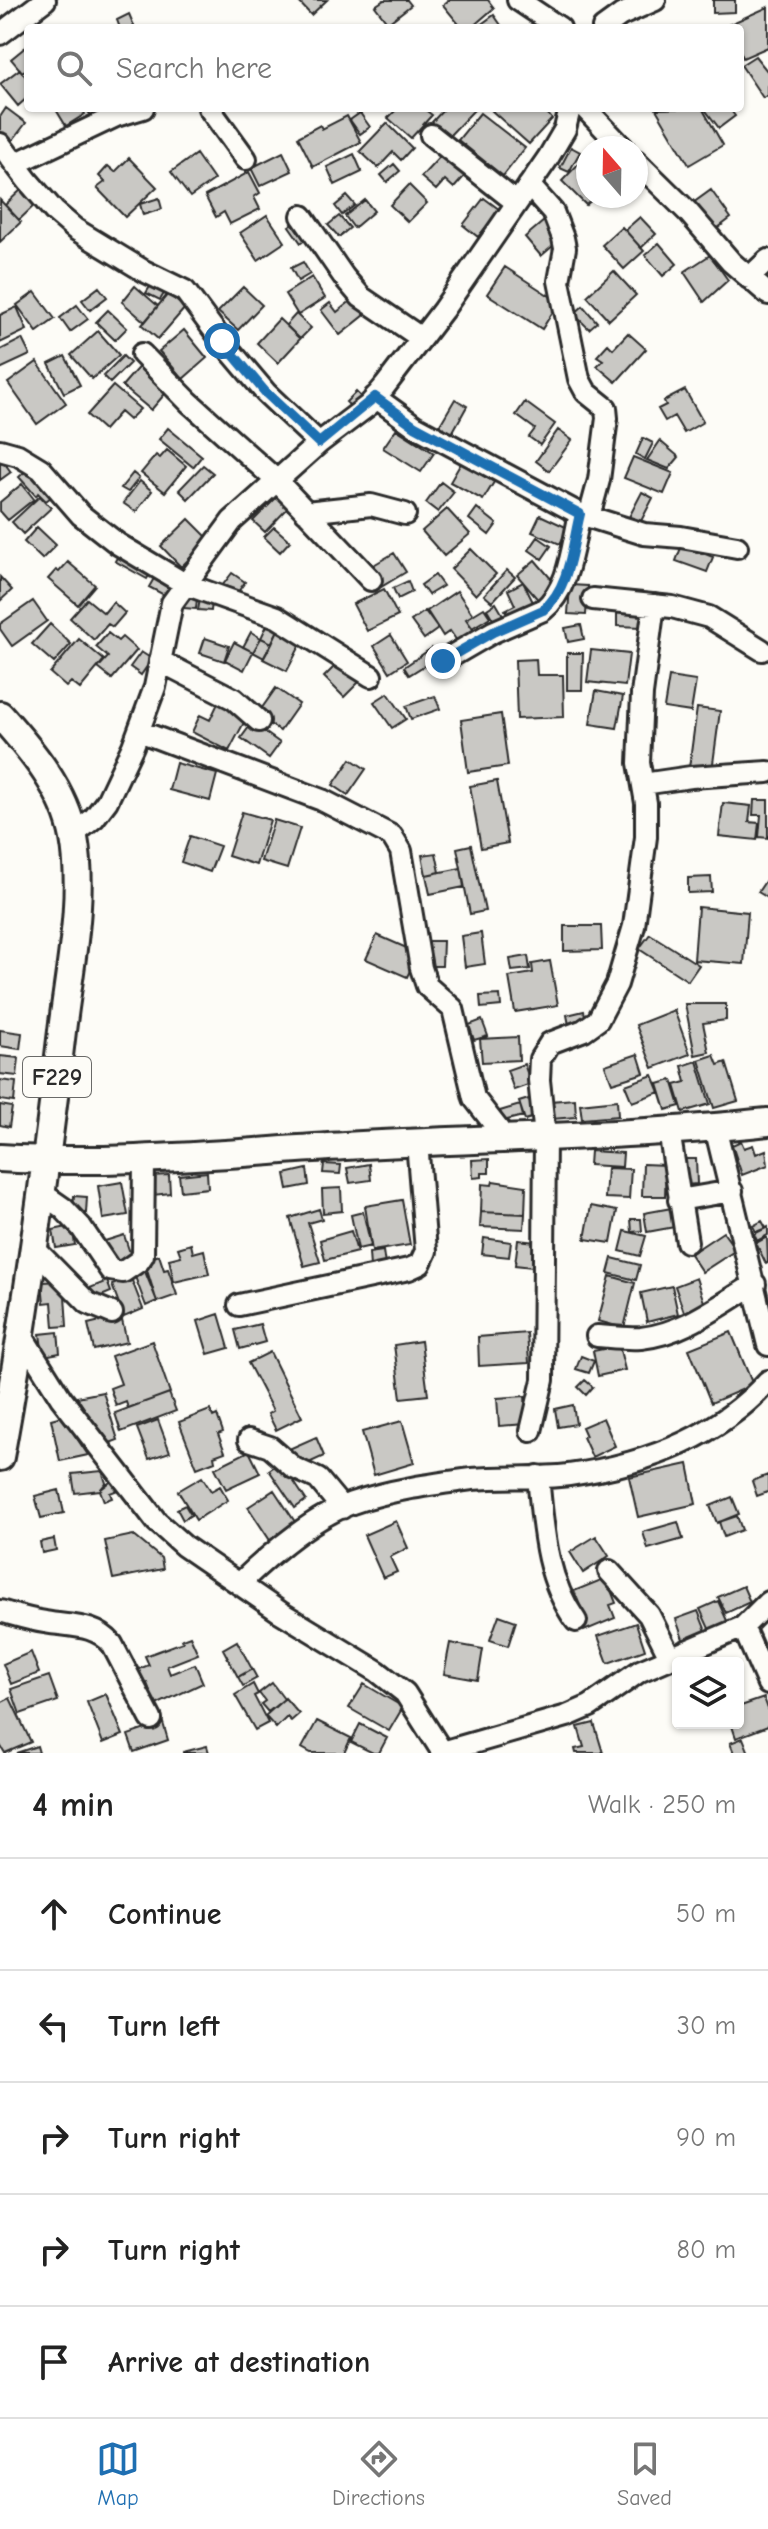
<!DOCTYPE html>
<meta charset="utf-8">
<style>
:root{--surface:#fff;--page:#f6f6f6;--text:#222;--muted:#767676;--line:#e0e0e0;--accent:#1f6fb2}
body{margin:0;font-family:"Comic Neue",sans-serif;background:var(--page);color:var(--text)}
.controls{position:absolute;right:24px;bottom:24px;display:grid;overflow:hidden;border-radius:8px;box-shadow:0 2px 6px #0004}
.controls button{width:72px;height:72px;display:grid;place-items:center;padding:0;border:0;border-bottom:2px solid var(--line);background:var(--surface);color:var(--text);font:40px sans-serif}
.compass{position:absolute;left:576px;top:136px;width:72px;height:72px;border-radius:50%;background:var(--surface);box-shadow:0 2px 6px #0004;rotate:340deg}
.stop{position:absolute;width:24px;height:24px;margin:-18px;border:6px solid #1f6fb2;border-radius:50%;background:#fff}
.stop.end{background:#1f6fb2;border-color:#fff;box-shadow:0 2px 8px #0008}
.list{margin:0;padding:0;list-style:none}
h2{display:flex;justify-content:space-between;align-items:center;height:104px;margin:0;padding:0 32px;font-size:34px}
h2 small{font-size:26px;font-weight:400;color:var(--muted)}
.list li{display:grid;grid-template-columns:52px 1fr auto;gap:24px;align-items:center;box-sizing:border-box;height:112px;padding:0 32px;border-top:2px solid var(--line)}
.list b{display:block;font-size:30px;white-space:nowrap}
.list em{font-size:26px;font-style:normal;color:var(--muted)}
.icon{flex:none;width:44px;height:44px;fill:none;stroke:currentColor;stroke-width:2;stroke-linecap:round;stroke-linejoin:round}
.map{position:relative;flex:none;width:768px;height:1753px;overflow:hidden}
.search{position:absolute;background:var(--surface);box-shadow:0 2px 6px #0004;left:24px;right:24px;top:24px;height:88px;display:flex;align-items:center;gap:20px;box-sizing:border-box;padding:0 28px;border-radius:8px;color:var(--muted);font-size:30px}
.sheet{height:664px;background:var(--surface)}
nav{display:flex;justify-content:space-around;align-items:center;box-sizing:border-box;height:112px;border-top:2px solid var(--line);background:var(--surface);font-size:22px;color:var(--muted)}
nav a{display:grid;justify-items:center;gap:4px}
nav .on{color:var(--accent)}
.map>svg:first-child{display:block}
.building{fill:#c9c8c4;stroke:#2b2b2b;stroke-width:2}
.lines{fill:none;stroke-linecap:round;stroke-linejoin:round}
.minor-casing{stroke:#2b2b2b;stroke-width:26}
.major-casing{stroke:#2b2b2b;stroke-width:32}
.minor{stroke:#fdfcf7;stroke-width:20}
.major{stroke:#fdfcf7;stroke-width:26}
.route{stroke:#1f6fb2;stroke-width:10}
.labels{text-anchor:middle;stroke-width:7;stroke-linejoin:round;paint-order:stroke}
.shield{fill:#fdfcf7;stroke:#6a6a68;stroke-width:2}
.shield-label{font-size:24px;font-weight:bold;fill:#2b2b2b}
</style>
<div class="map">
<svg width="768" height="1753" viewBox="0 0 768 1753">
<rect width="100%" height="100%" fill="#fdfcf7"/>
<filter id="ink" filterUnits="userSpaceOnUse"><feTurbulence type="fractalNoise" baseFrequency=".0125" numOctaves="2"/><feDisplacementMap in="SourceGraphic" scale="16" xChannelSelector="R" yChannelSelector="G"/><feConvolveMatrix kernelMatrix="1 2 1 2 8 2 1 2 1" color-interpolation-filters="sRGB"/></filter>
<g filter="url(#ink)">
<path class="building" d="M297 0H327L311 15Z
M384 0H407L411 5 388 23 375 6Z
M449 0H488L494 8 471 28H462L443 5Z
M713 0H735V12L713 13Z
M768 7V47L743 58 740 51V28H730L728 25Z
M129 14 135 28H120L117 20Z
M494 15 503 28H476Z
M28 45V68L22 72 11 59Z
M755 56 768 72V95L763 98 741 65Z
M20 69 28 80V97L18 106 0 84Z
M6 108 26 123 13 140 0 131V117Z
M55 108H81L85 114 66 126Z
M83 108H100L93 116Z
M398 108H423L432 115 411 138 388 118Z
M445 108H472L474 110 448 137 432 122Z
M495 108H554L548 114 552 119 529 144 492 111Z
M702 108 723 145 689 165 656 109Z
M704 108H729L735 116 719 128Z
M360 113 370 127 360 134 350 120Z
M480 113 525 148 503 176 458 140Z
M347 116 361 142 313 167 298 137 320 125 322 129Z
M387 123 412 148 401 160 393 152 378 168 360 151Z
M571 147 580 152 569 172 560 168Z
M446 150 469 171 454 188 445 180 436 190 421 177Z
M283 152 292 171 260 186 251 168Z
M196 154 214 180 190 197 171 172Z
M354 154 362 172 335 185 327 167Z
M587 155 588 196H596L586 205 562 181Z
M129 158 157 187 125 217 97 188 105 182 99 176 108 166 115 172Z
M394 164 400 171 387 182 381 175Z
M249 172 260 193 254 197 260 209 230 224 224 212 216 217 205 196Z
M409 185 427 203 408 222 390 205Z
M24 187 38 202 19 220 5 205Z
M711 190 731 218 714 231 693 203Z
M347 196 355 205 342 215 335 206Z
M159 198 162 209 143 215 140 204Z
M484 198 500 210 478 237 463 225Z
M0 200 21 222 0 242Z
M365 200 374 211 354 228 345 216Z
M267 215 285 242 258 260 240 233Z
M339 216 350 228 339 237 328 225Z
M640 217 656 234 641 248 625 230Z
M298 220 310 236 301 243 289 226Z
M544 221 560 240 541 256 525 237Z
M622 227 644 251 624 269 602 245Z
M659 243 677 264 663 276 645 255Z
M710 255 728 280 704 302 684 272Z
M303 262 310 274 298 281 291 268Z
M505 267 559 302 542 329 487 294Z
M614 271 636 295 609 320 587 296Z
M312 277 325 298 298 315 285 294Z
M151 285 165 292 160 300 146 293Z
M135 286 158 306 145 322 122 302Z
M99 287 107 297 90 310 82 300Z
M243 287 262 305 238 330 218 312Z
M35 292 55 319 37 332 17 305Z
M168 294 185 308 158 339 142 325Z
M352 300 365 315 340 335 321 310 330 303 337 312Z
M77 305 88 319 70 332 60 318Z
M583 306 597 322 589 329 574 314Z
M17 307 27 330 0 343V315Z
M108 310 127 328 115 340 96 322Z
M296 314 311 328 300 339 286 325Z
M279 319 300 339 278 363 257 343Z
M184 330 207 358 183 379 159 351Z
M98 331 119 355 92 379 71 355Z
M628 333 646 349 616 382 597 366 603 360 597 356 608 344 613 349Z
M22 339 30 355 0 369V350Z
M65 356 80 385 64 393 49 364Z
M123 356 130 363 110 383 103 376Z
M37 362 66 403 37 424 8 383Z
M142 363 170 388 151 410 122 386Z
M113 386 140 409 129 420 120 412 104 430 87 415Z
M685 390 703 422 684 433 674 416 665 421 658 409 666 405 664 401Z
M356 392 362 398 352 408 346 402Z
M455 399 467 406 451 435 438 428Z
M525 402 555 424 540 445 529 437 535 429 516 415Z
M168 428 202 456 193 467 159 439Z
M396 429 434 453 421 472 383 448Z
M558 430 572 440 549 471 536 461Z
M643 438 653 443 645 459 636 454Z
M660 441 679 457 669 469 647 460Z
M167 450 186 466 165 492 141 473 156 455 160 458Z
M0 457 11 472 0 480Z
M633 457 673 473 664 494 624 478Z
M461 463 494 482 483 500 450 482Z
M203 465 213 473 188 499 179 490Z
M31 466 56 493 46 501 38 493 36 496 19 477Z
M133 473 139 478 128 492 121 488Z
M140 481 152 491 136 512 123 503Z
M441 482 454 492 438 512 426 503Z
M22 484 34 499 8 520 0 511V502Z
M642 492 653 498 640 523 629 517Z
M40 496 51 508 23 534 12 522Z
M277 497 288 508 265 532 253 521Z
M477 508 497 524 489 535 469 519Z
M447 509 470 534 444 556 422 531Z
M540 515 568 528 560 544 532 532Z
M189 519 209 539 181 567 161 546Z
M37 527 56 545 42 559 24 542Z
M274 527 290 541 280 552 264 537Z
M538 537 551 546 542 559 529 550Z
M682 545 713 557 707 572 676 561Z
M471 549 496 574 476 595 451 569Z
M120 552 152 570 147 579 115 561Z
M394 553 406 572 381 587 370 567Z
M535 560 558 587 540 602 517 575Z
M68 562 95 585 78 605 48 579 56 570 59 572Z
M507 570 515 577 492 602 484 595Z
M157 573 174 582 166 596 149 587Z
M232 573 245 582 235 596 222 586Z
M435 575 443 586 428 595 421 585Z
M0 577 12 590 0 601Z
M408 581 412 592 398 599 393 588Z
M523 582 535 606 510 619 505 610 515 605 508 590Z
M570 585 588 586 586 615 568 614Z
M384 589 398 616 367 631 353 604Z
M457 591 473 615 466 619 474 630 457 641 450 631 443 636 427 611Z
M185 597 197 598 196 609 184 608Z
M87 599 104 613 113 602 125 613 113 627 108 624 94 640 70 618Z
M200 599 212 601 211 611 198 610Z
M33 601 47 621 12 646 0 629V624Z
M496 603 503 615 494 621 487 609Z
M484 608 490 617 472 628 466 619Z
M425 611 438 629 424 639 411 621Z
M617 612H643V627L617 626Z
M268 623 279 628 272 643 261 638Z
M50 624 71 644 54 663 32 644Z
M581 625 584 639 568 642 565 628Z
M279 628 303 640 287 671 263 659Z
M251 632 261 638 253 652 243 647Z
M108 633 118 641 122 637 137 650 112 679 98 668 108 657 96 647Z
M391 635 407 661 390 672 374 646Z
M205 638 229 646 224 661 200 653Z
M261 638 272 643 264 658 253 652Z
M79 639 104 660 80 689 71 682 66 687 50 673Z
M234 642 253 652 244 670 225 660Z
M432 648 438 657 409 675 404 667Z
M591 650 629 654 625 686 587 682Z
M141 652 152 659 141 675 130 667Z
M567 653H583L582 690H567Z
M536 659 537 675H563L564 717 517 719 515 660Z
M340 661 361 680 344 697 324 677Z
M669 677 696 681 691 712 664 708Z
M276 688 299 704 280 731 257 715Z
M596 691 623 696 617 728 590 724Z
M388 693 406 719 392 728 374 702Z
M435 696 440 709 411 719 406 706Z
M220 699 249 713 229 751 192 732 200 715 210 720Z
M697 708 720 711 712 771 689 768Z
M501 714 508 766 468 772 461 720Z
M252 723 280 743 269 758 241 738Z
M351 759 366 769 348 795 333 785Z
M176 763 217 774 210 801 169 790Z
M497 781 508 843 481 848 470 786Z
M754 800H768V838L759 837 761 815H753Z
M723 803 751 806 749 822 759 823 757 840 719 836Z
M242 812 270 820 256 865 228 856Z
M274 820 300 828 287 869 261 861Z
M190 836 220 846 210 872 181 862Z
M471 845 485 911 470 914 457 848Z
M436 853 440 872 426 875 422 855Z
M461 868 464 887 430 894 426 875Z
M711 877 712 892 688 893V878Z
M768 877V898L758 892Z
M698 907 748 912 744 964 694 960Z
M564 926H601L602 950 564 951Z
M481 933 485 964 465 967 461 936Z
M650 934 699 965 688 981 639 949Z
M377 935 418 953 407 977 366 959Z
M429 941H443L442 966H428Z
M528 956 530 969 512 971 510 959Z
M550 961 558 1005 515 1012 509 977 533 973 532 964Z
M500 995 501 1006 481 1008 480 996Z
M685 1004H726V1020L703 1023 709 1052 695 1055Z
M674 1010 690 1054 653 1068 636 1025Z
M584 1011 588 1027 570 1030 567 1015Z
M482 1020 488 1036 474 1040 469 1025Z
M0 1030 22 1033 20 1049 0 1046Z
M518 1037 519 1060 482 1062 480 1039Z
M638 1054 644 1073 612 1083 605 1065Z
M714 1055 718 1065 726 1062 738 1101 714 1108 699 1060Z
M0 1056 19 1058 17 1076 0 1074Z
M697 1061 710 1104 683 1112 675 1085 686 1082 682 1066Z
M524 1064 531 1084 514 1090 507 1070Z
M653 1075 660 1092 632 1102 625 1085Z
M0 1080 16 1082 14 1102 0 1100Z
M672 1080 680 1106 666 1110 658 1084Z
M535 1097 541 1115 525 1120 519 1102Z
M575 1099 576 1117 551 1119 550 1101Z
M617 1100 618 1116 582 1119 580 1104Z
M0 1105 12 1107 9 1127 0 1125Z
M520 1105 523 1116 503 1121 500 1111Z
M741 1141 744 1148 753 1145 756 1154 766 1150 768 1165 742 1175 732 1145Z
M590 1151 623 1153 622 1167 589 1165Z
M489 1159V1173H482V1177L473 1178 472 1160Z
M684 1159H696L697 1184 685 1185Z
M324 1164 341 1165 340 1174 323 1173Z
M369 1164 371 1180 350 1183 347 1168Z
M643 1164 666 1165 665 1196H642Z
M607 1168 631 1169 629 1199 605 1198Z
M307 1169 309 1185 288 1189 285 1174Z
M207 1172 208 1188 181 1191 179 1175Z
M169 1175 170 1193 153 1195 151 1176Z
M493 1181 526 1186 525 1214 481 1212 482 1184 492 1185Z
M122 1182 128 1215 103 1219 98 1186Z
M341 1188 342 1211 323 1213 322 1189Z
M74 1196 87 1197 86 1213 73 1212Z
M402 1200 410 1245 372 1251 365 1206Z
M591 1206 617 1211 611 1243 585 1239Z
M677 1207 680 1226 647 1232 644 1213Z
M319 1209 322 1219 308 1223 320 1262 304 1266 290 1218Z
M363 1212 371 1246 358 1249 351 1215Z
M481 1212 525 1214 524 1229 480 1227Z
M631 1219H641L642 1231 632 1232Z
M762 1221 766 1228 756 1232 753 1226Z
M72 1226 75 1245 56 1248 53 1230Z
M768 1227V1235L757 1241 754 1234Z
M351 1231 357 1252 325 1260 320 1240Z
M625 1231 646 1236 640 1256 620 1251Z
M723 1232 736 1250 702 1272 690 1254Z
M124 1235 132 1259 114 1265 105 1241Z
M767 1237 768 1263 766 1264 756 1243Z
M484 1238 511 1242 509 1257 482 1254Z
M518 1240 535 1242 532 1267 515 1265Z
M191 1244 193 1253 204 1250 209 1274 174 1282 169 1259 181 1256 178 1248Z
M383 1251 385 1265 370 1267 369 1253Z
M159 1255 164 1270 168 1269 177 1295 157 1302 146 1267 151 1265 149 1259Z
M612 1258 640 1265 636 1280 608 1273Z
M144 1269 157 1301 146 1306 134 1274Z
M610 1276 635 1283 624 1328 598 1321Z
M131 1278 143 1309 124 1317 112 1285Z
M696 1278 705 1305 684 1312 675 1286Z
M64 1281 67 1326 54 1327 52 1302 44 1303 42 1282Z
M107 1281 111 1292 94 1299 90 1288Z
M672 1286 678 1314 647 1322 641 1293Z
M219 1314 229 1348 208 1354 198 1321Z
M121 1316 127 1342 94 1350 88 1324Z
M260 1324 265 1342 240 1349 235 1330Z
M58 1332 60 1353 43 1356 40 1334Z
M731 1332 753 1385 711 1403 689 1349Z
M527 1333 529 1363 479 1366 478 1337Z
M152 1341 170 1393 128 1408 126 1402 116 1406 110 1388 121 1384 111 1356Z
M421 1341 428 1395 401 1398 394 1345Z
M619 1346 625 1370 598 1376 593 1351Z
M270 1352 302 1417 276 1430 268 1414 273 1411 248 1363Z
M581 1356 594 1361 589 1373 576 1369Z
M585 1380 593 1387 586 1395 578 1387Z
M103 1392 118 1440 107 1444 77 1397Z
M169 1393 176 1411 121 1432 115 1413Z
M525 1396 527 1424 499 1426 497 1398Z
M573 1405 576 1424 558 1427 555 1409Z
M210 1410 213 1417 217 1415 223 1432 218 1434 225 1452 214 1456 215 1461 197 1468 179 1422Z
M62 1416 88 1455 60 1461 51 1419Z
M603 1418 615 1446 592 1457 583 1437 586 1436 582 1427Z
M158 1420 170 1452 149 1459 137 1428Z
M402 1421 414 1463 374 1475 362 1432Z
M316 1437 324 1456 298 1468 289 1449Z
M249 1451 260 1473 226 1489 215 1468Z
M281 1462 306 1500 295 1508 269 1470Z
M688 1464 696 1504 638 1517 629 1477Z
M102 1471 106 1483 100 1490 75 1493 72 1474Z
M768 1475V1492L757 1496 752 1481Z
M202 1477 211 1491 220 1486 228 1500 196 1520 178 1491Z
M114 1479 118 1490 110 1493 112 1498 104 1501 100 1490Z
M59 1490 64 1513 41 1518 35 1496Z
M274 1490 301 1531 275 1548 248 1507Z
M732 1497 739 1514 717 1523 710 1506Z
M185 1505 191 1515 183 1520 177 1509Z
M737 1516 742 1530 724 1537 719 1522Z
M396 1521 408 1548 390 1557 397 1572 383 1578 364 1535Z
M678 1522 683 1539 648 1549 643 1532Z
M133 1535 161 1558 163 1569 113 1579 105 1541Z
M596 1536 609 1556 583 1573 570 1552Z
M54 1539 56 1550 42 1553 40 1542Z
M606 1578 616 1603 610 1605 615 1618 584 1631 579 1617 584 1615 574 1591Z
M743 1586 750 1602 726 1613 718 1597Z
M718 1601 729 1625 711 1633 700 1609Z
M698 1611 708 1636 685 1645 676 1619Z
M499 1615 516 1621 508 1646 490 1640Z
M636 1623 645 1650 608 1663 598 1636Z
M190 1636 198 1654 167 1666 170 1674 195 1664 203 1683 152 1707 146 1692 150 1691 147 1683 142 1685 136 1670 149 1665 145 1656 183 1642 182 1639Z
M237 1641 252 1669 238 1677 223 1649Z
M450 1643 483 1649 478 1680 444 1674Z
M31 1652 39 1673 11 1684 3 1664Z
M252 1669 257 1678 243 1686 238 1677Z
M49 1676 58 1701 20 1714 11 1689Z
M272 1683 284 1699 268 1712 261 1704 265 1701 259 1693Z
M253 1684 258 1694 254 1696 268 1723 255 1730 235 1695Z
M364 1684 403 1707 389 1731 349 1708Z
M106 1694 123 1735 103 1743 87 1702Z
M10 1698 31 1742 5 1753 0 1745V1703Z
M285 1698 299 1714 291 1721 287 1717 276 1728 265 1716Z
M764 1698 768 1709V1726L736 1738 731 1723H738V1707Z
M317 1721 351 1738 344 1753H311L302 1748Z
M163 1723 168 1740 134 1752 128 1735Z
M594 1723 603 1753H576L575 1749 584 1747 578 1727Z
M360 1724 387 1738 379 1753H373L351 1742Z
M743 1738 749 1753H734L730 1743Z
M37 1746 39 1753H16Z
M207 1746 209 1753H183V1752Z"/>
<g class="lines">
<g class="minor-casing">
<path id="minor" d="M518 0 560 28
M603 28 621 15 655 0
M0 34 45 0
M209 108 246 159
M585 108 623 148
M431 135 517 203
M0 144 28 181 54 211 75 229 144 271 185 291 222 341 266 393 319 443
M636 161 688 212 731 262 768 294
M15 164 116 116 143 108
M529 185 553 212 563 238 565 248 559 281 579 379 586 392 606 408 607 418 599 480 589 517
M302 216 344 277 361 297 421 338
M749 278 768 260
M142 354 189 402 276 480 371 580
M375 397 415 426 580 514 644 534 681 537 737 547
M0 450 18 455 41 469 81 515 118 544 185 584 277 617 371 676
M306 512 371 505 405 514
M593 599 672 607 709 617 762 650
M160 661 234 699 259 721
M443 661 493 632 543 610C570 588 572 546 580 514
M139 731 322 800 392 836 401 851 421 968 427 986 453 1009 474 1098 505 1138
M643 784 691 777 768 772
M73 835 94 818 107 801 133 746 155 687 172 603 232 521 319 443 369 405 385 386 443 310 548 158 565 129 570 108
M715 1127 768 1345
M669 1131 687 1242
M40 1192 63 1208 81 1227 110 1270 123 1272 139 1261 143 1255 144 1160
M679 1200 732 1191
M33 1247 88 1303 112 1313
M239 1305 409 1269 420 1264 426 1251 417 1142
M22 1336 61 1398 157 1522 184 1546 280 1612 377 1671 405 1693 443 1753
M597 1336C611 1337 626 1339 641 1338 683 1334 720 1305 755 1284
M531 1431 543 1380 545 1137 539 1080 540 1059 550 1043 584 1030 598 1020 617 984 634 926 646 837V803L639 763 642 694 654 605
M249 1440 270 1447 294 1468 318 1479 342 1508
M538 1476C543 1526 545 1578 576 1621
M609 1571 649 1615 670 1657
M239 1584C269 1555 313 1517 352 1503 389 1490 433 1484 472 1479 504 1476 537 1479 569 1475 643 1465 717 1438 768 1381
M0 1611C15 1615 30 1620 45 1622 70 1627 94 1623 112 1644L151 1719
M743 1627 768 1684
M442 1752 567 1716 590 1706 640 1671 743 1627 768 1602"/>
</g>
<g class="major-casing">
<path id="major" d="M0 715C32 751 65 790 74 838 85 898 69 971 62 1031 45 1174 26 1316 0 1457
M0 1158C116 1165 229 1153 345 1146 486 1138 627 1137 768 1122"/>
</g>
<use href="#minor" class="minor"/>
<use href="#major" class="major"/>
</g>
</g>
<g class="lines" filter="url(#ink)">
<path class="route" d="M222 341 266 393 319 443 375 397 415 426 580 514C572 546 570 588 543 610L493 632 443 661"/>
</g>
<g class="labels">
<rect class="shield" x="23" y="1057" width="68" height="40" rx="6"/>
<g class="shield-label">
<text x="57" y="1085">F229</text>
</g>
</g>
</svg>
<div class="controls">
<button><svg class="icon" aria-label="layers" viewBox="0 0 24 24"><path d="M12 4l9 5-9 5-9-5zM3 14l9 5 9-5"/></svg></button>
</div>
<svg class="compass" viewBox="-18 -18 36 36"><path d="M0-13l5 13h-10z" fill="#e53935"/><path d="M0 13l5-13h-10z" fill="#767676"/></svg>
<div class="stop" style="left:222px;top:341px"></div>
<div class="stop end" style="left:443px;top:661px"></div>
<div class="search"><svg class="icon" aria-label="search" viewBox="0 0 24 24"><circle cx="10" cy="10" r="6"/><path d="M15 15l6 6"/></svg>Search here</div>
</div>
<section class="sheet">
<h2>4 min<small>Walk · 250 m</small></h2>
<ul class="list">
<li><svg class="icon" aria-label="ahead" viewBox="0 0 24 24"><path d="M12 20V5M6 11l6-6 6 6"/></svg><div><b>Continue</b></div><em>50 m</em></li>
<li><svg class="icon" aria-label="left" viewBox="0 0 24 24"><path d="M17 20v-9H6M10 6l-5 5 5 5"/></svg><div><b>Turn left</b></div><em>30 m</em></li>
<li><svg class="icon" aria-label="right" viewBox="0 0 24 24"><path d="M7 20v-9h11M14 6l5 5-5 5"/></svg><div><b>Turn right</b></div><em>90 m</em></li>
<li><svg class="icon" aria-label="right" viewBox="0 0 24 24"><path d="M7 20v-9h11M14 6l5 5-5 5"/></svg><div><b>Turn right</b></div><em>80 m</em></li>
<li><svg class="icon" aria-label="arrive" viewBox="0 0 24 24"><path d="M6 21V4h12l-3 4 3 4H6"/></svg><div><b>Arrive at destination</b></div></li>
</ul>
</section>
<nav>
<a class="on"><svg class="icon" aria-label="map" viewBox="0 0 24 24"><path d="M3 6l6-2 6 2 6-2v14l-6 2-6-2-6 2zM9 4v14M15 6v14"/></svg>Map</a>
<a><svg class="icon" aria-label="directions" viewBox="0 0 24 24"><path d="M12 3l9 9-9 9-9-9zM9 14v-3h6M13 9l2 2-2 2"/></svg>Directions</a>
<a><svg class="icon" aria-label="saved" viewBox="0 0 24 24"><path d="M7 4h10v16l-5-4-5 4z"/></svg>Saved</a>
</nav>
